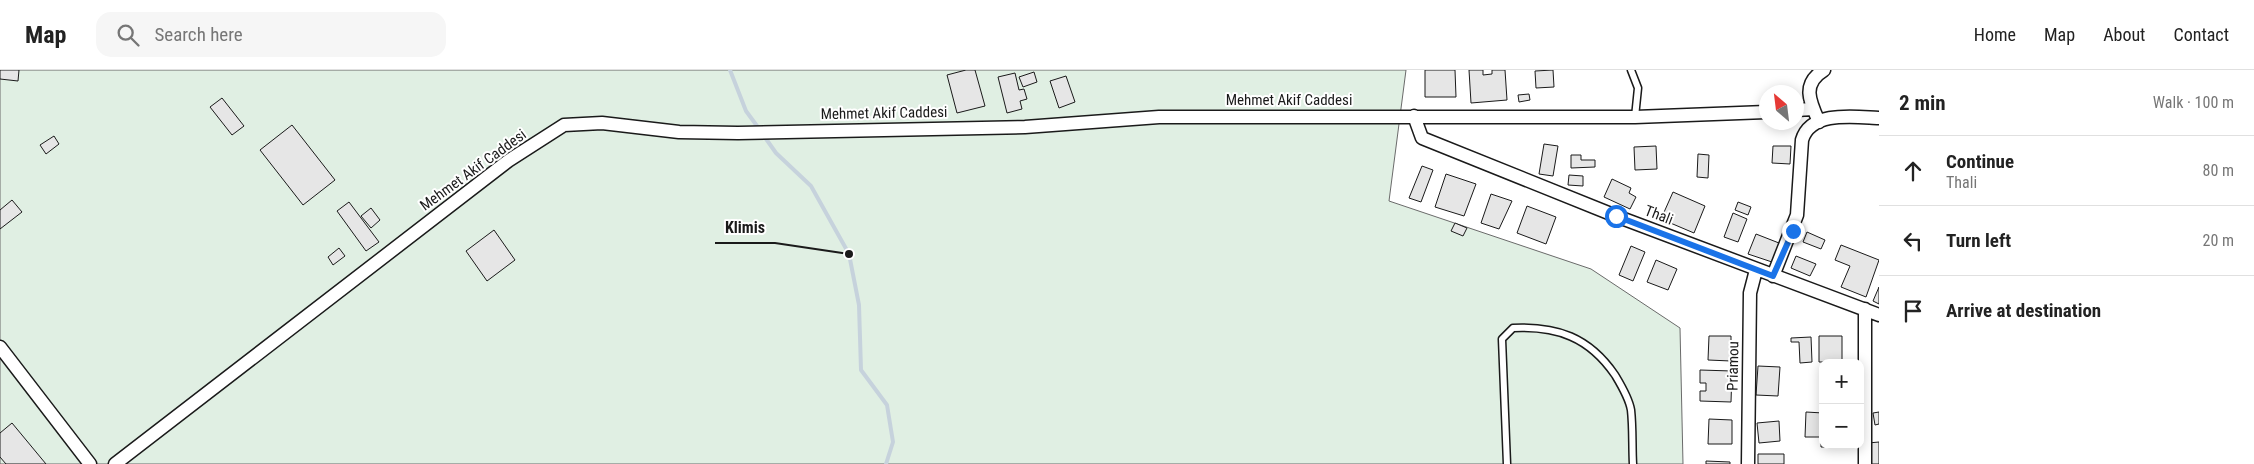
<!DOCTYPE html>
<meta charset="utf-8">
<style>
:root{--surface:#fff;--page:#f6f6f6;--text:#222;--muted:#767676;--line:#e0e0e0}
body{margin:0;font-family:"Roboto Condensed",sans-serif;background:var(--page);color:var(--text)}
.controls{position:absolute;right:15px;bottom:15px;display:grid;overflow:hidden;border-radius:10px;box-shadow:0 2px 12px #0003}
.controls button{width:45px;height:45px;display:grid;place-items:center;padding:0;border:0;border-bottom:1px solid var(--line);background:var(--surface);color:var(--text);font:25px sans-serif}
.compass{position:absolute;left:1759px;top:15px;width:45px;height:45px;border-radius:50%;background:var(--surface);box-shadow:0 2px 12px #0003;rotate:332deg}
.stop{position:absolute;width:15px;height:15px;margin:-11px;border:4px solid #1a73e8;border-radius:50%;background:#fff}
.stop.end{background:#1a73e8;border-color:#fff;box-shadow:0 1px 5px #0008}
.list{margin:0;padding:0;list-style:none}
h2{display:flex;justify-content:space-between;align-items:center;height:65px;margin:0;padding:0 20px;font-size:21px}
h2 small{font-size:16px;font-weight:400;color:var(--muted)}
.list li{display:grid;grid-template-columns:32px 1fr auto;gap:15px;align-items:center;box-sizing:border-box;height:70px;padding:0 20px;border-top:1px solid var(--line)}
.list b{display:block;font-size:19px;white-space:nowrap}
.list p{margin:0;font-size:16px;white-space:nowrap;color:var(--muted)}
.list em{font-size:16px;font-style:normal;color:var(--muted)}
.icon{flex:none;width:28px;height:28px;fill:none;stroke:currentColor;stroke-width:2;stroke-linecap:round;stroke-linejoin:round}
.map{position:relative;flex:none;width:1879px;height:394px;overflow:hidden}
header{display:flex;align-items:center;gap:30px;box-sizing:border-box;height:70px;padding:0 25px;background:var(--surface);border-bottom:1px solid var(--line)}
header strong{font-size:24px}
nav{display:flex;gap:28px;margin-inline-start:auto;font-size:18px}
.search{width:350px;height:45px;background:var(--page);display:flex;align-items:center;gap:12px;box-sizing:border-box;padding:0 18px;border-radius:15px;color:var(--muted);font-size:19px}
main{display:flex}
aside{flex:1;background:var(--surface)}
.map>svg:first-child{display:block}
.green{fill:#e0efe3;stroke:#6a6a6a}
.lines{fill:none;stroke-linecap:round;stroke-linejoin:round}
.stream{stroke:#c6d2dc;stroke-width:4}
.building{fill:#e6e6e6;stroke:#1a1a1a}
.lane-casing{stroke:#1a1a1a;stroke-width:9}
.street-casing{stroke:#1a1a1a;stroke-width:15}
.lane{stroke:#fff;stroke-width:6}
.street{stroke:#fff;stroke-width:12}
.route{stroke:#1a73e8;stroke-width:6}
.labels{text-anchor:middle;stroke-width:4;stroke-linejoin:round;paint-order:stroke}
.street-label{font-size:15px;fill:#1a1a1a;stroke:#fff}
.leader{fill:none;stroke:#1a1a1a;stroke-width:2}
.callout-dot{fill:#1a1a1a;stroke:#fff;stroke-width:2}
.callout-label{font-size:16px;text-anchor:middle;font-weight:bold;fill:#1a1a1a;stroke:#fff;stroke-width:4;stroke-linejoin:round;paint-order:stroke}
</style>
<header>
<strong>Map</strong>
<div class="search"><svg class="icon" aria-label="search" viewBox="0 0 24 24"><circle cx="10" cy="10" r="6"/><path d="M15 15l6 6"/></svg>Search here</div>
<nav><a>Home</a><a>Map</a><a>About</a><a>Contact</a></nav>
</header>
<main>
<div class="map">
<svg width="1879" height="394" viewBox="0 0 1879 394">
<rect width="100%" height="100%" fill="#fff"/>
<path class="green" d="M0 0H1406L1389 131 1591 199 1680 258 1683 394H0Z"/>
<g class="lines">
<path class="stream" d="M730 0 746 41 760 60
M764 66 776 83 811 116 849 184 859 235 861 300 887 335 893 372 886 394"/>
</g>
<path class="building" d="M0 0H19L18 11 0 9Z
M966 0H975L985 36 957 43 947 5Z
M1425 0H1455L1456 27H1425Z
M1469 0H1483V5L1492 4V0H1505L1507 30 1471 33Z
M1553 0 1554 17 1536 18 1535 1Z
M1034 2 1037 12 1023 17 1019 7Z
M1015 3 1019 20 1024 19 1027 29 1020 31 1022 39 1007 43 998 7Z
M1066 6 1075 32 1059 38 1050 11Z
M1529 24 1530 30 1519 32 1518 25Z
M222 28 244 56 232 65 210 37Z
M292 55 335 110 303 135 260 80Z
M54 66 59 74 46 84 40 75Z
M1544 74 1558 76 1553 106 1539 104Z
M1656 76 1657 99 1635 100 1634 77Z
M1773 76H1791L1790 94 1772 93Z
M1698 84 1709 85 1708 108 1697 107Z
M1571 85H1581V90H1595V97L1571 98Z
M1422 96 1433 100 1421 132 1409 128Z
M1446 104 1476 114 1464 146 1435 137Z
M1569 105 1583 106V116L1568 115Z
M1612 109 1631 118 1629 123 1636 127 1630 139 1604 127Z
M1673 122 1705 136 1694 163 1661 149Z
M1491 124 1512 131 1499 159 1481 153Z
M12 130 22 142 0 159V140Z
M349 132 379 172 366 181 337 141Z
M1738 132 1751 137 1748 145 1735 140Z
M1527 136 1556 147 1546 174 1517 163Z
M371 138 380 150 371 158 361 146Z
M1733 143 1747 149 1738 172 1724 167Z
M1455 153 1467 158 1463 166 1451 161Z
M494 160 515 190 487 211 466 181Z
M1807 162 1825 170 1821 179 1803 172Z
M1756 164 1779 173 1772 192 1748 184Z
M1841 175 1879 190 1866 227 1841 217 1850 196 1835 190Z
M1631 176 1645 182 1633 211 1619 205Z
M339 178 345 186 333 195 328 187Z
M1796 186 1816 194 1810 206 1791 198Z
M1656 190 1677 199 1668 220 1647 212Z
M1879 217V234L1873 231Z
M1709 266H1731V291L1708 290Z
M1819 266H1842V292H1819Z
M1811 267 1812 292 1800 293 1799 272H1791V268Z
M1758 296 1780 297 1778 326 1756 325Z
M1700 300 1732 301 1731 332 1700 331V321H1706V313H1700Z
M1820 317H1823V330H1821Z
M1806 342 1823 343V375H1842V377H1821V367H1805Z
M1879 342V354L1875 355 1873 343Z
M1709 349 1732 350V374H1708Z
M1779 351 1780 371 1759 373 1757 353Z
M12 353 46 394H6L0 387V363Z
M1879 372V394H1869L1868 373Z
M1758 384H1784V394H1758Z
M1706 391 1730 392V394H1706Z"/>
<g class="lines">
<g class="lane-casing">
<path id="lane" d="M1631 0 1638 18 1635 47
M1507 394 1502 269 1513 258C1557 256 1589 267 1615 305 1621 315 1629 328 1631 340 1633 358 1632 376 1633 394"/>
</g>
<g class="street-casing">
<path id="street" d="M1796 40 1813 39
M1414 46 1422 68 1616 146 1879 245
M1819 52C1810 32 1801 14 1824 0
M1773 206 1797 145 1802 70C1811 40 1855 47 1879 48
M0 277 90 394
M115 394 508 91 564 55 602 53 679 62 738 63 1025 57 1159 47H1635L1766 42
M1748 394 1750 223 1756 200
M1865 394V239"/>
</g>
<use href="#lane" class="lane"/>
<use href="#street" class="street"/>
</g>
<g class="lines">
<path class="route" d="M1616 146 1773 206 1793 161"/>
</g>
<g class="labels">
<g class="street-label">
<text x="1289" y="35">Mehmet Akif Caddesi</text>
<text transform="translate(884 43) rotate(-1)" y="5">Mehmet Akif Caddesi</text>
<text transform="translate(473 100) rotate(-36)" y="5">Mehmet Akif Caddesi</text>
<text transform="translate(1659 145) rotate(21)" y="5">Thali</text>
<text transform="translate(1733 296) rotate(-89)" y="5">Priamou</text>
</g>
</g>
<path class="leader" d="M849 184L775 173H715"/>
<circle class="callout-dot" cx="849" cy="184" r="5"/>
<g class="callout-label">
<text x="745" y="163">Klimis</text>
</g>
</svg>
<div class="controls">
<button>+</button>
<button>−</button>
</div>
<svg class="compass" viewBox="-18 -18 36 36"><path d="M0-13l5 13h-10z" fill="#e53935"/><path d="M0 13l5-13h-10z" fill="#767676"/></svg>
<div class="stop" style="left:1616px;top:146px"></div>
<div class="stop end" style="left:1793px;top:161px"></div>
</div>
<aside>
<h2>2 min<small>Walk · 100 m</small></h2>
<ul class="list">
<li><svg class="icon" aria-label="ahead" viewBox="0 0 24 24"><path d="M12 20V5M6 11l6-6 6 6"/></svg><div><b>Continue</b><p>Thali</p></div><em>80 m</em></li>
<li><svg class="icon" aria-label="left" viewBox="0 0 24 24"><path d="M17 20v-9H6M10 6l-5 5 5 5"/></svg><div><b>Turn left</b></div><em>20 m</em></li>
<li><svg class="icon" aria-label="arrive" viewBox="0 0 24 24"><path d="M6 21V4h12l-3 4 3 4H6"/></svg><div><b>Arrive at destination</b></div></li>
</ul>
</aside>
</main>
